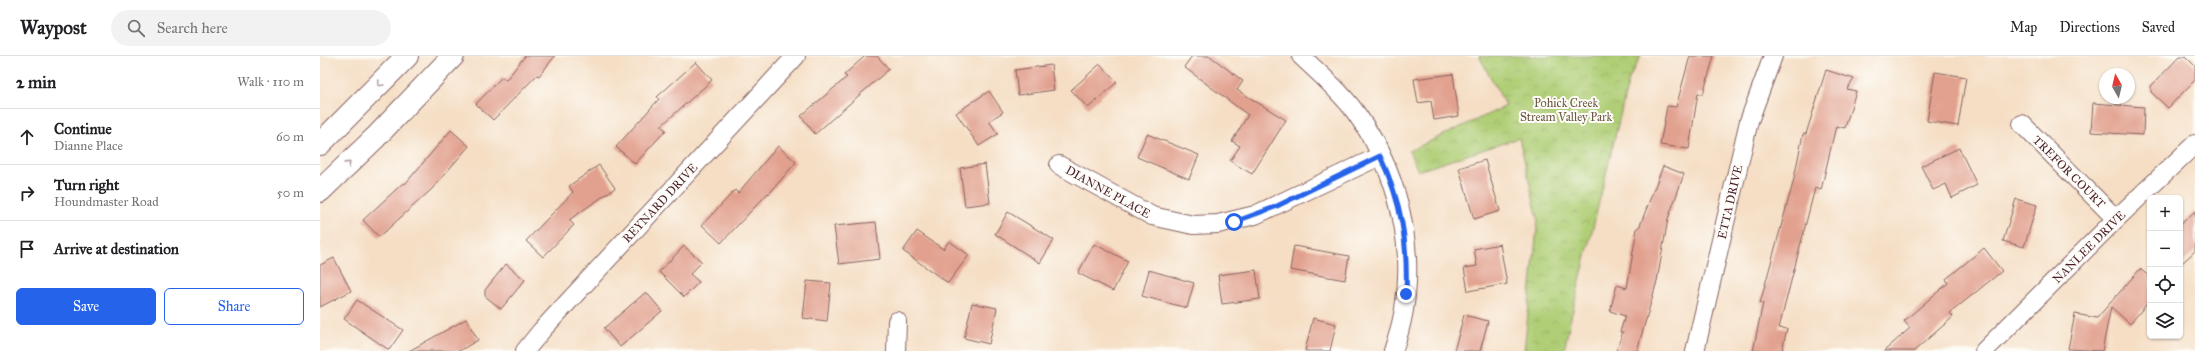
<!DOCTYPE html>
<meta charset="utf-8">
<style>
:root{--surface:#fff;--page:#f2f2f2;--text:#202124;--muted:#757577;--line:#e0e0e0;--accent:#2563eb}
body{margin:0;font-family:"IM FELL Great Primer",serif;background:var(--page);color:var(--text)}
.controls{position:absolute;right:12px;bottom:12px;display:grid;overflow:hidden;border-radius:6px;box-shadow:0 1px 3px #0004}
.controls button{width:36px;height:36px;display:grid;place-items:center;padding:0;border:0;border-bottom:1px solid var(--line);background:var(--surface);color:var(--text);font:20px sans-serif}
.compass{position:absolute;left:1779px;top:12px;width:36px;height:36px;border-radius:50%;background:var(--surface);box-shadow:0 1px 3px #0004;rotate:352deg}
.stop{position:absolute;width:12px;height:12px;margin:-9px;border:3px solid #2563eb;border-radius:50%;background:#fff}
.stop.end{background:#2563eb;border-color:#fff;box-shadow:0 1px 4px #0008}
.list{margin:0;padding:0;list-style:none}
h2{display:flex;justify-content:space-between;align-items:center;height:52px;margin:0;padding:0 16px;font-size:17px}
h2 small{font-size:13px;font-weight:400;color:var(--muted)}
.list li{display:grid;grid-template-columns:26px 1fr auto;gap:12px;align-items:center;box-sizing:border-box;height:56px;padding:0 16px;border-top:1px solid var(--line)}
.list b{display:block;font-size:15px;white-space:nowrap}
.list p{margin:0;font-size:13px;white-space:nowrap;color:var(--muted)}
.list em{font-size:13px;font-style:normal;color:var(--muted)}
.actions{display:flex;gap:8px;padding:12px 16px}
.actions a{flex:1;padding:9px 0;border:1px solid var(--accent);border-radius:6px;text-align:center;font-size:14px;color:var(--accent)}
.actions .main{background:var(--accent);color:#fff}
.icon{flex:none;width:22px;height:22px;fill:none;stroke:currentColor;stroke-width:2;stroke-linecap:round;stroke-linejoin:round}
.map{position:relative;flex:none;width:1875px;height:295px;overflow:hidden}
header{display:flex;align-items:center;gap:24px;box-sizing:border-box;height:56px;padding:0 20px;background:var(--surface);border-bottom:1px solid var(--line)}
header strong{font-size:19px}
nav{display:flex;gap:22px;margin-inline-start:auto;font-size:14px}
.search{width:280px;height:36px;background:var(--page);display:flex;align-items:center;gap:10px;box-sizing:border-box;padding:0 14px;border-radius:22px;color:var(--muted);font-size:15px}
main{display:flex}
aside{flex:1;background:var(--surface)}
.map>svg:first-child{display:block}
.park{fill:url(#park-crowns);stroke:#7c7650}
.building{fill:#e2a18f}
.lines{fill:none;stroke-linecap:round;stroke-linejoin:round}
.minor-casing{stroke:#866261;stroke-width:20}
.tertiary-casing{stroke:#866261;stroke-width:24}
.minor{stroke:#fff;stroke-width:18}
.tertiary{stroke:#fff;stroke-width:22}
.oneway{stroke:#ae9aa0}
.route{stroke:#2563eb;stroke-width:5}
.labels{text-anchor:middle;stroke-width:4;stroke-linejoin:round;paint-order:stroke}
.park-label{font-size:12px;fill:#685441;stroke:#fdfcf7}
.street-label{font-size:12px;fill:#4a1f2b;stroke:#fdfcf7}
</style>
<header>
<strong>Waypost</strong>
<div class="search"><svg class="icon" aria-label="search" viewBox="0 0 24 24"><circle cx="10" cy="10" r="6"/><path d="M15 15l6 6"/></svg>Search here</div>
<nav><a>Map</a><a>Directions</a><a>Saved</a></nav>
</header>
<main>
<aside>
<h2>2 min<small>Walk · 110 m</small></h2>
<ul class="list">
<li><svg class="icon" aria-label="ahead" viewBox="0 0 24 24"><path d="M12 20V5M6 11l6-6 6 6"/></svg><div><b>Continue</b><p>Dianne Place</p></div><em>60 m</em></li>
<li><svg class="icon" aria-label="right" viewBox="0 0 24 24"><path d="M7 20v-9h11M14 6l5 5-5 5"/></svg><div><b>Turn right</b><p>Houndmaster Road</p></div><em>50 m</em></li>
<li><svg class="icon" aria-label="arrive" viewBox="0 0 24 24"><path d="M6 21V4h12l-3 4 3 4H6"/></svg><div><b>Arrive at destination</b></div></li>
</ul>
<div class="actions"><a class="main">Save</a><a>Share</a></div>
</aside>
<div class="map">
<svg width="1875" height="295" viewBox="0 0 1875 295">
<defs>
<pattern id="park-crowns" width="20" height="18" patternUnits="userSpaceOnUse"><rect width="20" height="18" fill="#afce75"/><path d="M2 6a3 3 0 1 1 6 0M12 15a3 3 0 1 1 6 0" fill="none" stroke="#98b065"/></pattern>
</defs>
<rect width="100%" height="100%" fill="#fdfcf7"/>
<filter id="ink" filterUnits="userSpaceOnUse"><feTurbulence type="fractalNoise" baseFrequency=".025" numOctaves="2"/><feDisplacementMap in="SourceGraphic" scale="8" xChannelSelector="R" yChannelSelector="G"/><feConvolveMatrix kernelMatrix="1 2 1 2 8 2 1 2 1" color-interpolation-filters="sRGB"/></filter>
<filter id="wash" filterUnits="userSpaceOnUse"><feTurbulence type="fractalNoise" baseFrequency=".012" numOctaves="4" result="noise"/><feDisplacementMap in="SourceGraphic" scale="16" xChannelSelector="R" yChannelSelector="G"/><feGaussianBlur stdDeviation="0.9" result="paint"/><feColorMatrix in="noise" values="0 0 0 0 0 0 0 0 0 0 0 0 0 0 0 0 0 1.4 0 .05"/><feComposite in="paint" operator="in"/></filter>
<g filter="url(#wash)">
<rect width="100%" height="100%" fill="#f5dec4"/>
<path class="park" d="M1159 0H1321L1309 23 1249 270 1244 295H1204L1218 163 1199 82 1098 115 1089 95 1186 50Z"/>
<g id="blocks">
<path class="building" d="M205 0H235L219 20 217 19 173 64 156 48 182 21 186 24Z
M545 0H557L569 13 495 78 481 60 527 21 524 19Z
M872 0H890L923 25 917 34 966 64 932 118 910 105 920 90 912 85 928 59 864 11Z
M1370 0H1394L1383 38 1378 37 1369 93 1340 89 1347 50 1356 51Z
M1860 0H1865L1875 10V24L1848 52 1831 36V30Z
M376 6 392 24 341 70 346 74 315 108 313 106 296 91 339 43 337 41Z
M780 8 797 26 768 52 751 34Z
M731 9 734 34 698 39 695 14Z
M1506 14 1534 23 1527 33 1536 35 1525 72 1516 70 1501 134 1495 132 1459 272 1467 273 1462 295H1433L1443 247H1440L1473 127 1483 78H1486Z
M1615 16 1646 21 1638 70 1607 65Z
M1133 18 1139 60 1114 64 1111 45 1098 47 1094 23Z
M669 35 683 56 669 65 678 78 659 90 636 57Z
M1773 47 1824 51 1823 79 1771 76Z
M131 74 149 90 112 133 59 181 43 164 83 127 85 128Z
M827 78 879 99 869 123 817 101Z
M458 90 476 106 449 138 448 137 401 187 382 169 415 134 418 137Z
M1639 92 1657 129 1632 142 1626 128 1613 134 1601 110Z
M1165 104 1180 155 1154 163 1139 112Z
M665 108 670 147 645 150 640 112Z
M279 109 295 132 249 164 254 169 223 201 206 185 253 136 249 130Z
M1343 110 1364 118 1348 163 1337 225 1317 295H1296L1303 276H1300L1305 260 1290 255 1297 229 1307 232 1317 172H1319Z
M1696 143 1717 149 1704 191 1683 185Z
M1875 155V195L1860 209V169Z
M688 156 734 184 720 207 675 178Z
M556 166 560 203 519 208 514 170Z
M597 175 623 193 629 185 649 199 628 227 583 195Z
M774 188 808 205 793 235 758 217Z
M1180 188 1187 228 1148 235 1144 212 1157 210 1154 193Z
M364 190 382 206 370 218 379 226 364 241 339 216Z
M974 190 1029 200 1025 224 970 214Z
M1664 192 1682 215 1630 257 1633 261 1594 295H1564L1590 272 1584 265 1628 227 1626 223Z
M14 202 31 235 0 251V209Z
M186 208 205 224 181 253 165 240V234Z
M1820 213 1830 221V244L1810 268 1791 251 1782 295 1748 293 1755 258 1777 262Z
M829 214 874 227 867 252 822 240Z
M936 214 940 243 902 248 898 219Z
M487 225 511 227 507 265 483 262Z
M326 236 342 255 300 291 284 272Z
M37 244 83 274 69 294 24 263Z
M652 247 677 252 669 288 644 282Z
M1144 259 1168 265 1160 295H1134Z
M993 262 1016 268 1010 295H985Z
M146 263 158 284 139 295H89Z"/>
</g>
</g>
<g filter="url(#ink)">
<use href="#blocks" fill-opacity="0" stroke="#866261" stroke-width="1"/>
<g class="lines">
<g class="minor-casing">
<path id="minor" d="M981 0C1000 18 1020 35 1036 57 1085 125 1102 216 1073 295
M1702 68 1796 163
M739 109 832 160 873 169 898 168 935 159 1060 100
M205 295 222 274 476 0
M576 295 577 265
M1375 295 1429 65 1453 0
M1664 295 1796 163 1875 88"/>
</g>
<g class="tertiary-casing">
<path id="tertiary" d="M0 88 87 0
M0 135 56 81 133 0"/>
</g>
<use href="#minor" class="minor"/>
<use href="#tertiary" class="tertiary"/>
</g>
<defs><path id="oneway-chevron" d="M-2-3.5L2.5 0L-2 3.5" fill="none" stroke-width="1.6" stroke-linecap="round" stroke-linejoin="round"/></defs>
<g class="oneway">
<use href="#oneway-chevron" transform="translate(60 28) rotate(134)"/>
<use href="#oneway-chevron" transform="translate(28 108) rotate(-44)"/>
</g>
</g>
<g class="lines" filter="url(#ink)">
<path class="route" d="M914 166 955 151 1060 100C1082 147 1088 187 1086 238"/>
</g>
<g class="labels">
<g class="park-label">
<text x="1246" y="51">Pohick Creek<tspan x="1246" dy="14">Stream Valley Park</tspan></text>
</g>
<g class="street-label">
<text transform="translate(1749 116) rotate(45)" y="4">TREFOR COURT</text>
<text transform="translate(788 136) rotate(29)" y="4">DIANNE PLACE</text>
<text transform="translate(1410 146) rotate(-77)" y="4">ETTA DRIVE</text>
<text transform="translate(340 147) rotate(-47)" y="4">REYNARD DRIVE</text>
<text transform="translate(1769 191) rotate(-45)" y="4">NANLEE DRIVE</text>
</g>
</g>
</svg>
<div class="controls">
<button>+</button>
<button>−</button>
<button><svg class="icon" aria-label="locate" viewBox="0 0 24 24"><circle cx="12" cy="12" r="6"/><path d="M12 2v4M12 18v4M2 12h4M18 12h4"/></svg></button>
<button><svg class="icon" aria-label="layers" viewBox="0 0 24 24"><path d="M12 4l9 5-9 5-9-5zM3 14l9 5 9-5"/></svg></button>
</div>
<svg class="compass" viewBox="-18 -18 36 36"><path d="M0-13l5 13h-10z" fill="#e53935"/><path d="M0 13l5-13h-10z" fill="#757577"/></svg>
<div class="stop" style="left:914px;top:166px"></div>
<div class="stop end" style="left:1086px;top:238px"></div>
</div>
</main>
